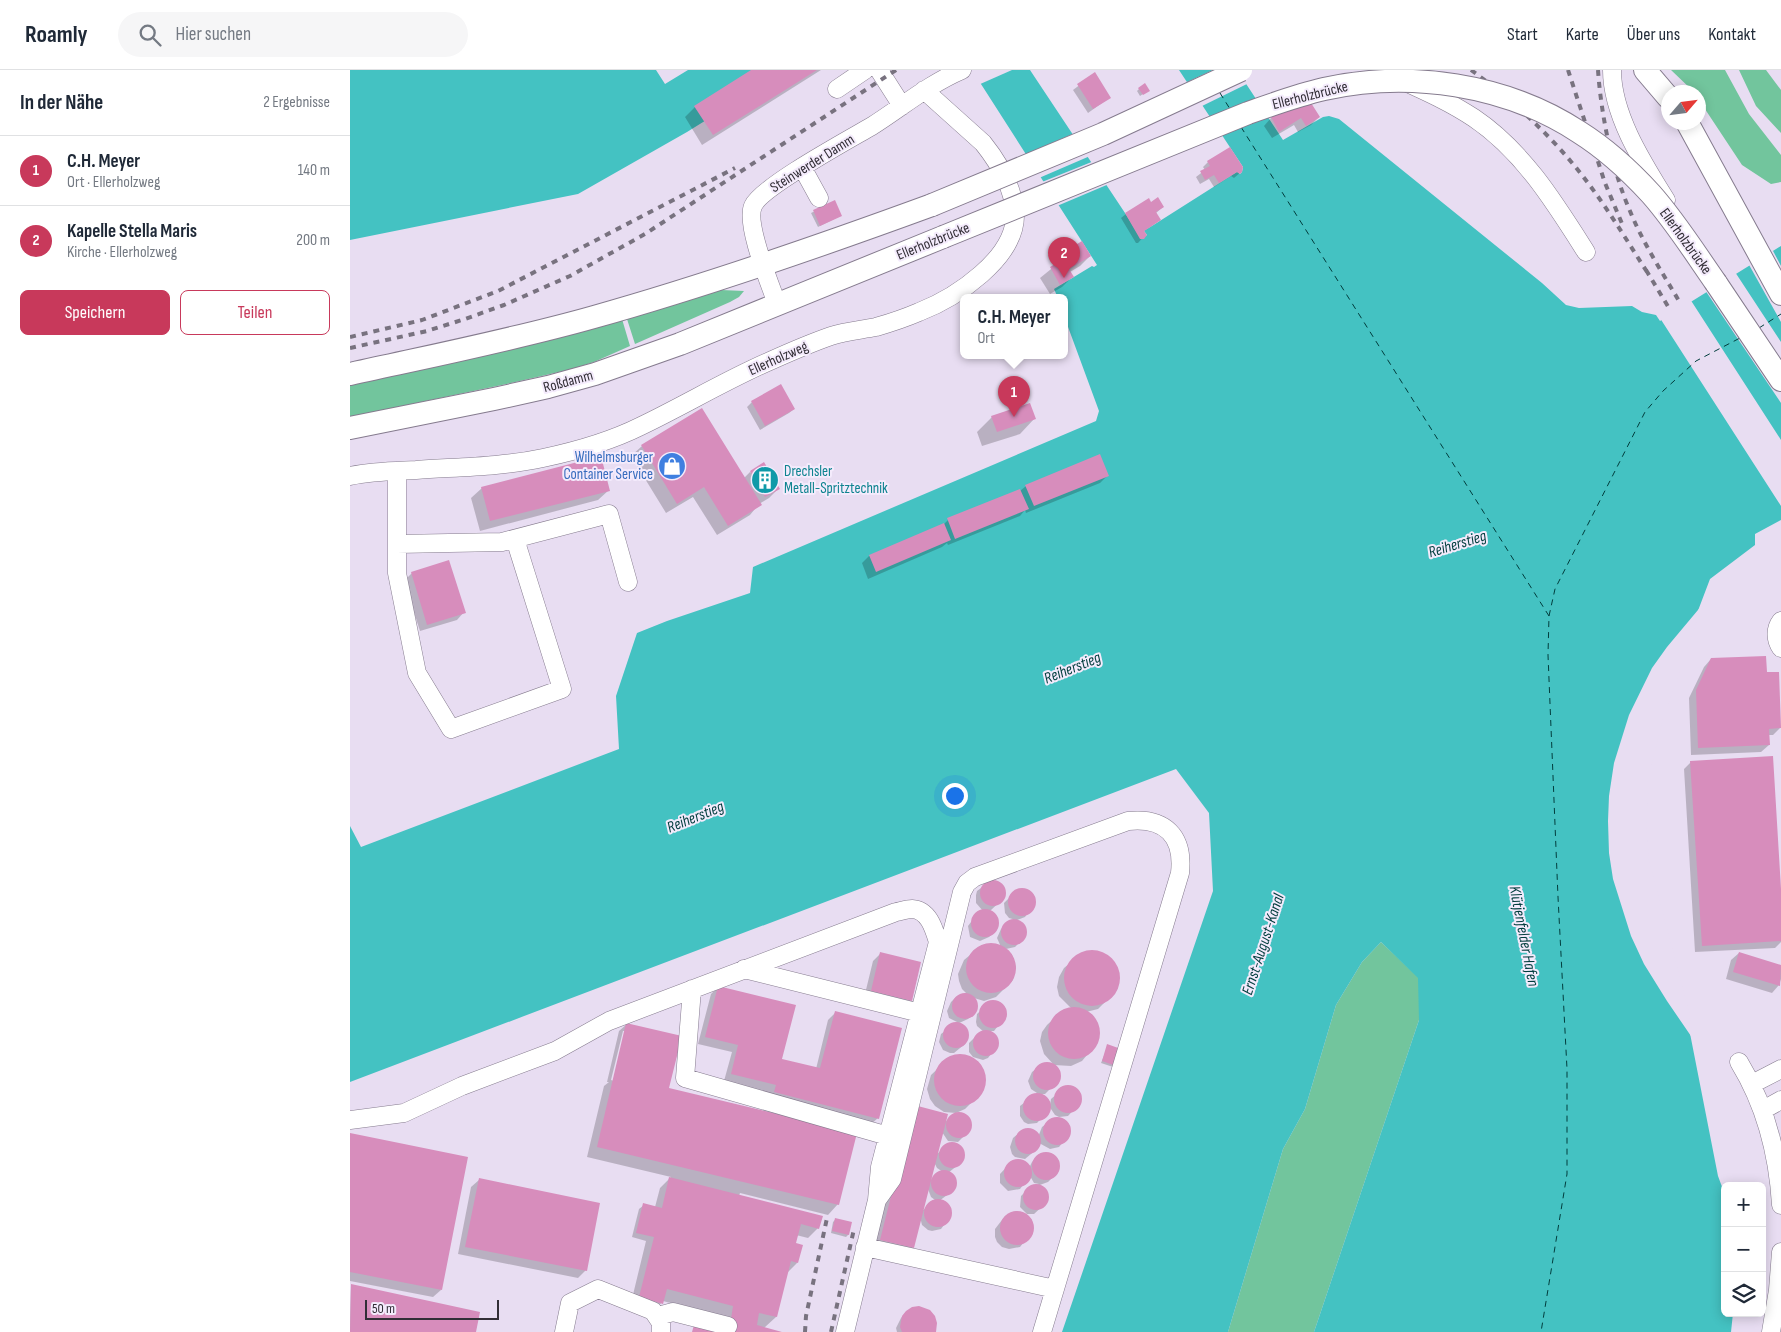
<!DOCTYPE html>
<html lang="de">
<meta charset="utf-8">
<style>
:root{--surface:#fff;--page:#f6f6f7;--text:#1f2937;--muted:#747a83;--line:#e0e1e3;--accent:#c8395b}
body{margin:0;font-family:"Sofia Sans Condensed",sans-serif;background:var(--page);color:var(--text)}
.controls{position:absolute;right:15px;bottom:15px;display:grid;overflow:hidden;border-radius:8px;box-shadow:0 2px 12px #0003}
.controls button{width:45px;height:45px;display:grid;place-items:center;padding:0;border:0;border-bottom:1px solid var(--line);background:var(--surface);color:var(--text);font:25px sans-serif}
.compass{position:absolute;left:1311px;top:15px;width:45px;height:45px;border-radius:50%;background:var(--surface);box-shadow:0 2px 12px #0003;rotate:62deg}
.scale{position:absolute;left:15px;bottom:12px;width:134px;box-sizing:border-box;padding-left:5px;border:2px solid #322e36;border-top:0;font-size:14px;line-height:18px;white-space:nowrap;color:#322e36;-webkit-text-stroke:4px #f4ebfc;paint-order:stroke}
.you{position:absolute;left:604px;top:725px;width:18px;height:18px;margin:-12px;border:4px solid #fff;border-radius:50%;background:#1a73e8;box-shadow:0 0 0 8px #1a73e833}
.badge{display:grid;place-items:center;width:32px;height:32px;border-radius:50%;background:var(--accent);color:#fff;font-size:16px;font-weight:700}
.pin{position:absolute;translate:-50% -41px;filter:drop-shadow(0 1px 2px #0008)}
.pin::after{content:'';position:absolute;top:26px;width:18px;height:15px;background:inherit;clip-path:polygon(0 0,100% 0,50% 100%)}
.popup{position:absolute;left:610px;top:224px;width:108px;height:65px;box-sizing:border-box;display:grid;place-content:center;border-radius:8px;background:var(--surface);filter:drop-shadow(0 1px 4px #0005);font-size:16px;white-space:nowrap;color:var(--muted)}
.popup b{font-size:19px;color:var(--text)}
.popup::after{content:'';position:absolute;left:50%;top:100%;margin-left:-10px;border:10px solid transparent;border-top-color:var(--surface)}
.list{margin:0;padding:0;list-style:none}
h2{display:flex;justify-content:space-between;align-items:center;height:65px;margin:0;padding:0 20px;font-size:21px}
h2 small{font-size:16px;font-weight:400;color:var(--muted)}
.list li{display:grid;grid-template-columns:32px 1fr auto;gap:15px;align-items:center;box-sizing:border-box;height:70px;padding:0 20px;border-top:1px solid var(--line)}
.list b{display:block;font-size:19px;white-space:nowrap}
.list p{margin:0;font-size:16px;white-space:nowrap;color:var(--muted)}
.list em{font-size:16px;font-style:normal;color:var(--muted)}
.actions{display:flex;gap:10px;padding:15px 20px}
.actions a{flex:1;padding:11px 0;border:1px solid var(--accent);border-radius:8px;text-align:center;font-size:18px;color:var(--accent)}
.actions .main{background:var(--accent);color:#fff}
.icon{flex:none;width:28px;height:28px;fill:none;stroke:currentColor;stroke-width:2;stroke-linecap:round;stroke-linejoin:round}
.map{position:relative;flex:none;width:1431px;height:1262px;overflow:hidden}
header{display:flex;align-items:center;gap:30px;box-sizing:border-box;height:70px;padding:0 25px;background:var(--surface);border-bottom:1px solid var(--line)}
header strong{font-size:24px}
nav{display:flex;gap:28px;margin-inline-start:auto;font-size:18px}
.search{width:350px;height:45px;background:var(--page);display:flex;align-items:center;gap:12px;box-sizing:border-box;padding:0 18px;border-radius:28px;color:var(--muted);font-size:19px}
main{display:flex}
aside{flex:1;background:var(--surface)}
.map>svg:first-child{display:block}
.green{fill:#72c59d}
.water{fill:#44c2c2}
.pier{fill:#e8ddf2}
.shadow{fill:#0003;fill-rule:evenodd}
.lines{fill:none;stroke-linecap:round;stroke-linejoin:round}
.ferry{stroke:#013d3d;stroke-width:1;stroke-dasharray:6 5;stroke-linecap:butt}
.building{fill:#d78dbc}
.minor-casing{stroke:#857b8e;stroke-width:19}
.major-casing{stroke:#857b8e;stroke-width:24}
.minor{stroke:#fff;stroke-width:18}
.major{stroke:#fff;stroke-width:22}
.rail{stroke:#78727f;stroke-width:4;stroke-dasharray:6 6;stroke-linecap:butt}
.major-bridge-casing{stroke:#857b8e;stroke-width:24;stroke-linecap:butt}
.major-bridge{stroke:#fff;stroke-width:22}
.labels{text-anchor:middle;stroke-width:4;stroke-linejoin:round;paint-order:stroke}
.street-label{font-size:15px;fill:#322e36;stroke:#f4ebfc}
.shop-label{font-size:15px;fill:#366cbe;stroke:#f4ebfc;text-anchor:end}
.culture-label{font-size:15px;fill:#0d838f;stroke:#f4ebfc;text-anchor:start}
.water-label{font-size:16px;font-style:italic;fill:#013d3d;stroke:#f4ebfc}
</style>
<header>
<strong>Roamly</strong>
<div class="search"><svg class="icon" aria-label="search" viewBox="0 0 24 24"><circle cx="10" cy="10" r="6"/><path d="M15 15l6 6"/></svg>Hier suchen</div>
<nav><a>Start</a><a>Karte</a><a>Über uns</a><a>Kontakt</a></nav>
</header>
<main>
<aside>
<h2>In der Nähe<small>2 Ergebnisse</small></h2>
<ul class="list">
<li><span class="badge">1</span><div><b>C.H. Meyer</b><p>Ort · Ellerholzweg</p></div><em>140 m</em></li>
<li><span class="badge">2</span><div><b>Kapelle Stella Maris</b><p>Kirche · Ellerholzweg</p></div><em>200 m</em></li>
</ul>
<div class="actions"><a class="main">Speichern</a><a>Teilen</a></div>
</aside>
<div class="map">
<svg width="1431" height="1262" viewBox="0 0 1431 1262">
<rect width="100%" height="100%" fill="#e8ddf2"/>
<path class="green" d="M1321 0H1375L1399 44 1431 85V112L1421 114 1392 95 1349 30 1348 22H1344Z
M1389 0H1416L1431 20V63L1406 36Z
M371 220 394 221 389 227 380 232 285 274 277 249Z
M272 249 280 276 244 292 222 299 161 313 0 347V312Z
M1031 872 1069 908V950L964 1262H878L933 1079 955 1039 986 935 1012 892Z"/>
<path class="water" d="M0 0H437L337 62 228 124 0 170Z
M622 0H680L775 143 791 169 797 165 794 161 887 102 890 104 892 102 893 97 829 0H887L933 70 973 47 979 46 989 49 1192 213 1216 235 1229 238 1282 236 1292 242 1306 245 1310 251 1431 176V450L1405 464V475L1360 509 1338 567 1310 652 1295 724 1296 790 1336 943 1368 1106 1375 1125V1243H1383L1381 1262H964L1069 950 1068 908 1031 872 1012 892 986 935 955 1039 933 1079 878 1262H712L863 821 859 743 826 699 0 1012V756L11 777 269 679 266 626 287 563 317 551 400 523 403 497 746 351 749 341 714 246V228H708L704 219 742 196 744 197 747 195Z"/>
<path class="pier" d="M306 0H338L315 14Z
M619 0H662L628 15Z
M863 0H890L899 13 850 37 835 13Z
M725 63 740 86 689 108 674 85Z
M744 91 759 114 707 136 692 112Z
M1422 179 1431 196V252L1398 193Z
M1385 202 1431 272V333L1355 220Z
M1340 229 1431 370V436L1308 245 1311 248Z
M1353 534 1312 652 1302 694 1296 752 1299 790 1339 942 1343 969 1317 931 1294 894 1281 866 1263 809 1259 783 1258 751 1259 726 1264 693 1279 645 1302 598 1317 577Z"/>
<path class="shadow" d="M404 0H471L352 75 335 47 345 37Z
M744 4 759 28 738 43 723 20Z
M789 19 796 22 790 26 787 21Z
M956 27 969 47 961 55 948 62 944 55 922 68 914 56 921 48Z
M858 92 891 102 884 108 881 106 864 117 859 109 850 114 846 107 855 100 853 97Z
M484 132 488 147 468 157 461 143Z
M801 133 813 137 806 143 810 150 793 162 795 165 788 173H786L771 148 776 144Z
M715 183 740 186 730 196 720 202 722 207 712 217 700 224 690 208 706 195 705 193Z
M402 332 444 339 439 343 410 360 397 337Z
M351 340 394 408 400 402 429 418 419 428 409 434 400 445 367 465 343 427 316 443 281 386 292 376Z
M642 347 685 348 670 364 632 376 627 362Z
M757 406 750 413 676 443 675 440 670 446 598 475 597 473 592 477 518 509 512 493 519 486 593 455 598 450 670 421 676 416Z
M132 418 259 420 248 430 130 461 121 428Z
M62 503 114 542 107 550 70 561 54 511Z
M1361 589 1416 603 1430 658 1423 665H1418L1419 675 1411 682 1341 685 1339 628 1354 597Z
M1341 692 1431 839V872L1425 878 1345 882 1334 699Z
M639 812H648L654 817 655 821 654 828 641 840H634L643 844 648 853 644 862 639 867 630 871 620 867 618 856 627 844 633 841 626 833V825L627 821Z
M674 819 683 826 684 834 675 847 665 851 672 854 676 862 674 868 665 877 656 879 662 885 666 897 663 910 646 927 634 931 624 928 627 936 623 944 618 949 607 954 613 956 618 965 615 974 604 983H600L593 980 589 972 591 964 607 952 599 948 597 941 601 932 606 927 616 923 612 919 609 911 608 904 614 890 632 875 645 874 651 877 647 868 651 859 656 854 666 850 659 848 655 843 654 833 666 821Z
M747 882 757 886 764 892 769 906 767 916 763 924 748 939 736 942 741 944 748 954 749 963 748 972 732 991 721 996 704 995 694 984 690 971 692 962 697 955 713 940 721 938 709 926 707 917 709 907 714 898 731 884Z
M1389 883 1431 896V909L1429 915 1422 923 1376 909 1381 890Z
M530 884 561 930 553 938 514 928 523 891Z
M368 917 431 990 466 999 478 950 485 943 528 1048 520 1055 417 1029 419 1023 374 1011 382 982 348 974 361 924Z
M639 933H648L653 937 655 947 644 961H638L646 967 647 976 638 988 633 990 623 987 619 982V973L629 963 634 962 627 956 626 952 627 944Z
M277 954 318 1019 488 1134 478 1145 390 1123 389 1126 468 1158 458 1168 446 1165 444 1174 447 1193 437 1203 426 1247 414 1258 313 1231 302 1243 280 1237 296 1171 282 1167 289 1139 294 1135 305 1137 310 1118 321 1107 237 1087 254 1016 259 1012H257L269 961ZM273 961H276L264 1011 261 1010Z
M758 976 770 980 763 997 751 993Z
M608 986 621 988 626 992 633 1001 635 1012 630 1024 615 1039 606 1043H612L620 1050V1060L608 1072 598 1071 592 1062 586 1085 598 1074H607L614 1083 613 1091 598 1103 602 1105 606 1113 604 1120 589 1131H593L600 1139V1147L591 1159 582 1161 578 1160 572 1155 570 1147 563 1177 553 1188 521 1180 554 1047 594 1053 606 1043 594 1042 585 1036 580 1029 577 1019 581 1005 597 990ZM584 1092 587 1098 593 1102 587 1104 579 1112ZM578 1119 581 1127 585 1130 572 1141Z
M694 993H698L705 997 709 1005 708 1011 695 1024H691L700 1035 701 1029 715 1017H722L729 1024 730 1033 718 1046 709 1047 705 1045 699 1036V1040L687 1053 678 1054 674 1052 670 1046V1036L684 1025H690L681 1019 678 1011 682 1002Z
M704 1048H708L718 1053 720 1060V1064L709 1077 700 1079 689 1073 687 1079 675 1089 665 1087 662 1084 660 1077 663 1068 669 1063 674 1060H682L688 1067 692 1057Z
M0 1064 91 1220 83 1227 0 1211Z
M691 1084H701L707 1089 709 1097 708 1102 698 1112 687 1116 692 1117 698 1124 697 1132 684 1144H677L670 1137 671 1126 681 1116 689 1114 684 1113 680 1106 670 1119 658 1121 650 1113V1104L662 1091 672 1090 680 1096 682 1092Z
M129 1110 236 1200 228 1208 108 1184 121 1117Z
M666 1141 677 1145 682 1150V1162L670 1177 659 1179 652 1177 647 1172 645 1167V1159L655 1146Z
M485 1150 501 1153 498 1165 496 1167 481 1163 483 1152Z
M1 1215 125 1262H0Z
M556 1242 584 1262H547L546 1258 551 1248Z"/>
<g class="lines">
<path class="ferry" d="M870 23 880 39
M891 57 1199 546 1198 585 1208 827 1217 999V1104L1191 1262
M1409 258 1431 244
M1199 546 1205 519 1295 342 1313 321 1346 291 1390 268"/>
</g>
<path class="building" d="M401 0H467L363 65 344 36Z
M745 2 761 28 743 39 727 14Z
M795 13 800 21 793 25 788 18Z
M956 25 970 47 956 56 951 48 929 62 921 47Z
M880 77 893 97 892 102 890 104 887 102 869 113 864 105 855 110 850 101 860 96 857 91Z
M808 127 814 137 806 142 811 150 794 161 797 165 794 169H790L775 143 799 128 801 132Z
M485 130 492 146 470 156 463 140Z
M732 171 741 186 719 199 724 207 710 215 700 197 717 187 714 182Z
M431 314 445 339 415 356 401 331Z
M680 333 686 349 647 362 641 346Z
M352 338 412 435 378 456 354 417 327 434 291 375Z
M750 384 759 406 684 436 675 415Z
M251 386 260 421 140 451 131 417Z
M414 392 430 419 415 427 400 401Z
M670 419 679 439 605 469 597 448Z
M594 453 601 470 526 502 519 485Z
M99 490 116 543 77 555 61 502Z
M1416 586 1417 602H1429L1431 658 1419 659 1420 675 1348 678 1346 620 1361 588Z
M1423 686 1431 819V871L1352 876 1340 691Z
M630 823a13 13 0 1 1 26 0a13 13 0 1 1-26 0Z
M658 832a14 14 0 1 1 28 0a14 14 0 1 1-28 0Z
M621 853a14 14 0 1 1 28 0a14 14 0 1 1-28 0Z
M651 862a13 13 0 1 1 26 0a13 13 0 1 1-26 0Z
M616 898a25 25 0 1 1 50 0a25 25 0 1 1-50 0Z
M714 908a28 28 0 1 1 56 0a28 28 0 1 1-56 0Z
M530 882 571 892 562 931 521 921Z
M1389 882 1431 895 1430 916 1383 902Z
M368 916 446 935 432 989 470 998 485 941 552 958 529 1049 424 1022 426 1015 381 1004 388 975 355 967Z
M602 936a13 13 0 1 1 26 0a13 13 0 1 1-26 0Z
M629 944a14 14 0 1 1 28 0a14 14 0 1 1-28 0Z
M698 963a26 26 0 1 1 52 0a26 26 0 1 1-52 0Z
M593 965a13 13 0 1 1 26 0a13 13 0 1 1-26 0Z
M276 953 332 966 319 1018 507 1063 489 1135 247 1077Z
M623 973a13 13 0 1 1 26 0a13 13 0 1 1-26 0Z
M757 974 771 979 766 996 752 991Z
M584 1010a26 26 0 1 1 52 0a26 26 0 1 1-52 0Z
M683 1006a14 14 0 1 1 28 0a14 14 0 1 1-28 0Z
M704 1029a14 14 0 1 1 28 0a14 14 0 1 1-28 0Z
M673 1037a14 14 0 1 1 28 0a14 14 0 1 1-28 0Z
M564 1035 598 1044 564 1178 530 1170Z
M596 1055a13 13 0 1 1 26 0a13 13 0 1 1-26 0Z
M693 1061a14 14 0 1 1 28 0a14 14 0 1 1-28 0Z
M665 1071a13 13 0 1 1 26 0a13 13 0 1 1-26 0Z
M0 1063 118 1087 92 1220 0 1202Z
M589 1085a13 13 0 1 1 26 0a13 13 0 1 1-26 0Z
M682 1096a14 14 0 1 1 28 0a14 14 0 1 1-28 0Z
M654 1103a14 14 0 1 1 28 0a14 14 0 1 1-28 0Z
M581 1113a13 13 0 1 1 26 0a13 13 0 1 1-26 0Z
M319 1107 473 1146 469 1159 451 1154 446 1173 453 1175 448 1193 441 1191 427 1247 409 1243 407 1255 432 1262H379L383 1236 317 1219 313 1234 289 1227 304 1167 286 1163 293 1133 312 1138Z
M129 1108 250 1133 237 1201 115 1177Z
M673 1127a13 13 0 1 1 26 0a13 13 0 1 1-26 0Z
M574 1143a14 14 0 1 1 28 0a14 14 0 1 1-28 0Z
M650 1158a17 17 0 1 1 34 0a17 17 0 1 1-34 0Z
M485 1148 502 1152 499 1165 482 1161Z
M1 1214 130 1242 126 1262H0Z
M569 1236 580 1240 585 1246 587 1253 586 1262H552L550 1257 552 1246 556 1241 562 1237Z
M344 1255 367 1262H342Z"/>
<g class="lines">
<g class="minor-casing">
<path id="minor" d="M529 0 552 36
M1029 0C1061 15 1094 28 1124 48 1173 81 1205 133 1236 182
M1262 0C1262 45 1293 93 1316 130
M487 19 515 0
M452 97 469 128
M427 234C420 214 395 154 403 136 411 117 500 69 522 56 552 37 579 14 612 0
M47 401V503L67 603 101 659 212 619 165 469
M0 406C22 401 44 401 66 400 108 397 151 397 193 388 226 381 261 371 291 356 335 335 376 310 420 291 440 282 461 273 481 266 496 261 511 260 526 257 540 253 555 248 569 242 605 228 667 188 665 143 663 116 649 93 633 73L574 20
M47 474 152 472 259 444 278 512
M1431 551C1425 559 1425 569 1431 578
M394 899 570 943
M342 919 335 1008 538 1066
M1389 992C1416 1036 1428 1084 1431 1135
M1402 1014 1431 999
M1413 1040 1431 1030
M0 1050 54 1043 112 1016 205 981 259 951 546 842C551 841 557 839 562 839 579 840 584 859 588 872L530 1097 527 1130
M515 1177 705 1219
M308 1246 323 1242 378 1256
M214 1262 220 1233 248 1219 303 1241 311 1253V1262
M495 1262 527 1130 542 1109 612 822 617 813 625 807 778 751C815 747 834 766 830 803L692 1262
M1421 1262 1428 1220 1431 1182"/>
</g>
<g class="major-casing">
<path id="major" d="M1295 0 1318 27
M1337 52 1431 224
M1366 213 1431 310
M0 304C81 286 163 270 244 247 358 215 470 176 582 135
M0 358 144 329 198 317 245 304 330 274 593 167"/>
</g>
<use href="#minor" class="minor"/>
<use href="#major" class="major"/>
<path class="rail" d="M1121 0C1164 31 1206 70 1238 113 1260 142 1279 174 1299 205
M1218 0 1255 113 1273 156
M1248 0C1251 44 1262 100 1280 141 1293 173 1312 202 1329 231
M1296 200 1319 238
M0 267 72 250 148 221 385 98
M0 278 77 261 115 249 154 235 220 206 295 164 546 0
M455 1262 456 1246 477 1148
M481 1262 504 1159"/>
<g class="major-bridge-casing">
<path id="major-bridge" d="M582 135 753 64 891 0
M593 167 898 43C923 34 948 25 974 19 1059 0 1156 14 1229 62 1256 79 1280 101 1301 124 1325 151 1345 183 1366 213"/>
</g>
<use href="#major-bridge" class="major-bridge"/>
</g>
<defs>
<g id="shop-disc" transform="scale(1.4375)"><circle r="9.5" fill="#3f7fe0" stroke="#f4ebfc"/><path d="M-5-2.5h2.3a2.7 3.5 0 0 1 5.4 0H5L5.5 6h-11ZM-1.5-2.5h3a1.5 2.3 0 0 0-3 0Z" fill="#fff"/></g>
<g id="building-disc" transform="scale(1.4375)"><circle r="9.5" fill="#0f9aa8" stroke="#f4ebfc"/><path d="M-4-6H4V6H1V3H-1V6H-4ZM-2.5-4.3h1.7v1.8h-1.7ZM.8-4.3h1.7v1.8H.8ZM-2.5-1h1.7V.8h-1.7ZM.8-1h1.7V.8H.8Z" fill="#fff"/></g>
</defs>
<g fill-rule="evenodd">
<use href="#shop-disc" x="322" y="396"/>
<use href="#building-disc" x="415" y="410"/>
</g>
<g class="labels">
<g class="street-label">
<text transform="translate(960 25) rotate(-14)" y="5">Ellerholzbrücke</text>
<text transform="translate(462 93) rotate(-32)" y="5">Steinwerder Damm</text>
<text transform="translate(583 171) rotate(-22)" y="5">Ellerholzbrücke</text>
<text transform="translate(1336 171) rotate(54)" y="5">Ellerholzbrücke</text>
<text transform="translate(428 288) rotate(-24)" y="5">Ellerholzweg</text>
<text transform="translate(218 311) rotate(-15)" y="5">Roßdamm</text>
</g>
<g class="shop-label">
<text x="303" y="392">Wilhelmsburger<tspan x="303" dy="17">Container Service</tspan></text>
</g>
<g class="culture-label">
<text x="434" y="406">Drechsler<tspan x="434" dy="17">Metall-Spritztechnik</tspan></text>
</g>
<g class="water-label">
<text transform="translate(1107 473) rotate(-17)" y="6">Reiherstieg</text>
<text transform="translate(722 597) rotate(-22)" y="6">Reiherstieg</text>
<text transform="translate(345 746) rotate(-22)" y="6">Reiherstieg</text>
<text transform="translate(1175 866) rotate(79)" y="6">Klütjenfelder Hafen</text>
<text transform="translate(912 874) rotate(-72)" y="6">Ernst-August-Kanal</text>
</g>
</g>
</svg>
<div class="controls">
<button>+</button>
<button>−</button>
<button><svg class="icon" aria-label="layers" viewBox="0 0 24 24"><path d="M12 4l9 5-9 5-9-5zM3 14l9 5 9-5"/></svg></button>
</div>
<svg class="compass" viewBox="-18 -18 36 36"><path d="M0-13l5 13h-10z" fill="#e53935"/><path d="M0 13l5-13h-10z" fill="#747a83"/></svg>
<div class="scale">50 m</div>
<div class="you"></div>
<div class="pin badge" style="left:664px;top:347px">1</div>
<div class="popup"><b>C.H. Meyer</b>Ort</div>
<div class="pin badge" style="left:714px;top:208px">2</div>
</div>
</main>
